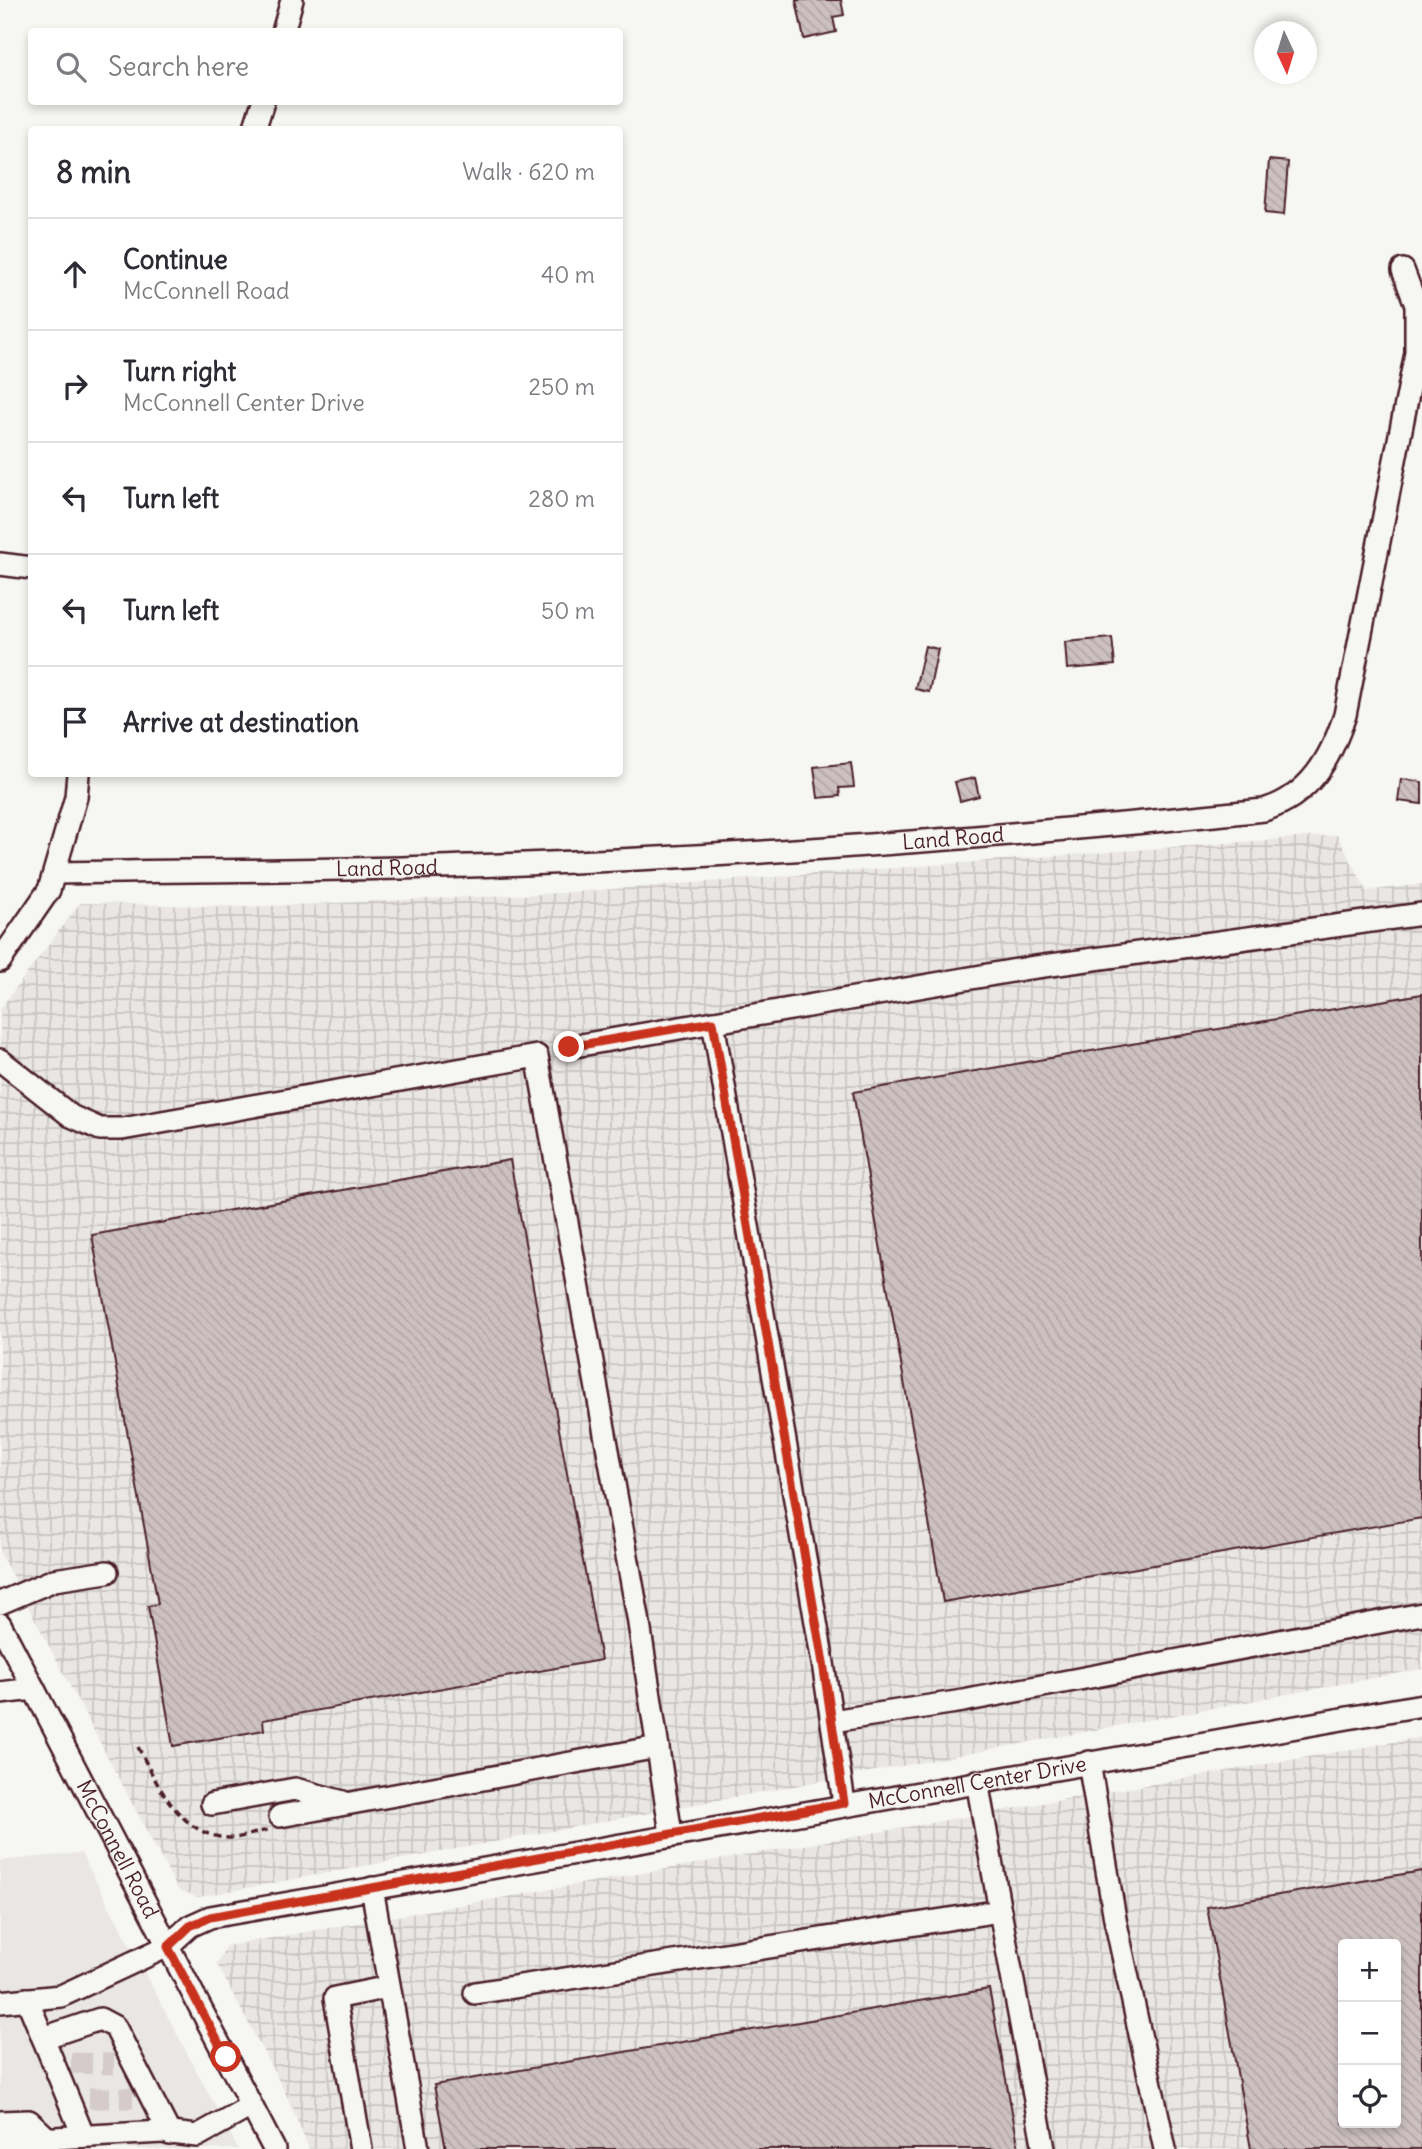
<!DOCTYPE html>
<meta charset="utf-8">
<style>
:root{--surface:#fff;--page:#f7f7f7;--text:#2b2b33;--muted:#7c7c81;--line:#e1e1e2}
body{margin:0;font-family:Delius,sans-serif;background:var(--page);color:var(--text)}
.controls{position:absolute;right:21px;bottom:21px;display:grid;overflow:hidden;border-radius:7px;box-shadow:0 4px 10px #0003}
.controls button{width:63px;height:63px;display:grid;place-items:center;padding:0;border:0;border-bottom:2px solid var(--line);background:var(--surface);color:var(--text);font:35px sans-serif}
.compass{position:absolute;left:1254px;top:21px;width:63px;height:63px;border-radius:50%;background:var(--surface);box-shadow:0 4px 10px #0003;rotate:176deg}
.stop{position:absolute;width:21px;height:21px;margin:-16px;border:5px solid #c8321e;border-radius:50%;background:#fff}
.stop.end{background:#c8321e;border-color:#fff;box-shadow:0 2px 7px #0008}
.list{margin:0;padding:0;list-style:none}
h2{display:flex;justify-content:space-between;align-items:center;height:91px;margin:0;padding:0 28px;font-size:30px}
h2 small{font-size:23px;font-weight:400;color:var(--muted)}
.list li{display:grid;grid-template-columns:46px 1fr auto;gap:21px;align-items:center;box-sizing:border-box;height:112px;padding:0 28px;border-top:2px solid var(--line)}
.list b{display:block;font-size:26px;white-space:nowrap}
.list p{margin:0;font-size:23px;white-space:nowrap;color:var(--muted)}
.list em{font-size:23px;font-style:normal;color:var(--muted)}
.icon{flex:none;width:38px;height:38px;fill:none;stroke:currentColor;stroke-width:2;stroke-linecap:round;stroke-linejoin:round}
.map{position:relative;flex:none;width:1422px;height:2149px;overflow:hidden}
.search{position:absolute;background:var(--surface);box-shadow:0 4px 10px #0003;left:28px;top:28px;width:595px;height:77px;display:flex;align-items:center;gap:18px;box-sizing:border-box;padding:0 24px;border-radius:7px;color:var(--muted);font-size:26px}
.panel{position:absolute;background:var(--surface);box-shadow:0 4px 10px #0003;left:28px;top:126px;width:595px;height:651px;border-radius:7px}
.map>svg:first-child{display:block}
.built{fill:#e9e6e3}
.industrial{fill:url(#industrial-grid);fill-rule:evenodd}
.building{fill:url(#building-back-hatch);stroke:#4a1f2b;stroke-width:2;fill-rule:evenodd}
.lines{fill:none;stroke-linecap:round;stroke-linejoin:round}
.minor-tunnel{stroke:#d4cbca;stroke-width:21;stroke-dasharray:21 10;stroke-linecap:butt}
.minor-casing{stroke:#4a1f2b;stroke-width:26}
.path{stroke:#4a1f2b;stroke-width:3.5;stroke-dasharray:7 5;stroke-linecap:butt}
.minor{stroke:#f6f6f2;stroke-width:21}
.route{stroke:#c8321e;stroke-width:9}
.labels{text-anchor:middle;stroke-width:5;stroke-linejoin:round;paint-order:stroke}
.street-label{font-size:21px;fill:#4a1f2b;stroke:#f6f6f2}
</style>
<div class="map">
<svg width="1422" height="2149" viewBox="0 0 1422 2149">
<defs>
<pattern id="industrial-grid" width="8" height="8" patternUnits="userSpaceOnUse" patternTransform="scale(1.75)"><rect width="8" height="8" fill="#e9e6e3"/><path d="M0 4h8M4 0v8" fill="none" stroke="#c9c5c3"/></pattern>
<pattern id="building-back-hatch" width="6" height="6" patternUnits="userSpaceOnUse" patternTransform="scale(1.75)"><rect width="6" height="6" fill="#ccc1c0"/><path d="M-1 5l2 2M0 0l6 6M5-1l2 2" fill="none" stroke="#b1a5a5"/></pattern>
</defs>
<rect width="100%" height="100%" fill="#f6f6f2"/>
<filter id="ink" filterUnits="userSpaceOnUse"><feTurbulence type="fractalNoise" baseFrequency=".0143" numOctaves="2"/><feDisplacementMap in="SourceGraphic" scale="14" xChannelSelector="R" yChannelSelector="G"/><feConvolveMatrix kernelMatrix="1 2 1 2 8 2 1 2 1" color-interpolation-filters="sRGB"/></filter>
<g filter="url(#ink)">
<path class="built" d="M81 1853 238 2149H0V1861Z"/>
<path class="industrial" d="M1337 835 1367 891 1422 884V1669L198 1897 178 1890 0 1553V1009L80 903 247 907 561 893Z
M1422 1737V2149H309L287 2096 217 1964 226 1946ZM1343 1944H1396V2123H1343Z"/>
<path class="building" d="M796 0H841L844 15 833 17 836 32 804 39Z
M1269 160 1288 162 1284 215 1265 213Z
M1112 638 1115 665 1067 669 1065 642Z
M925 646 938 649 929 692 915 689Z
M851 763 854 787 839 788 840 796 818 798 814 767Z
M975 778 979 796 960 801 955 782Z
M1401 779 1422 782V804L1398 801Z
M1422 994V1518L943 1602 853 1092Z
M510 1160 601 1660 263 1720 264 1730 173 1746 148 1606 158 1604 92 1235Z
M1422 1871V2149H1251L1207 1907ZM1343 1944H1396V2123H1343Z
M989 1989 1019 2149H446L434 2085Z"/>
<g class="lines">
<path class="minor-tunnel" d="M71 2063 114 2064
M89 2098H133"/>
<g class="minor-casing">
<g id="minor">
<path d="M283 32 292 0"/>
<path d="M254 130 263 102"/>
<path d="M0 564 32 568"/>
<path id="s1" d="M56 873C193 870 331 871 469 866 735 857 1000 838 1264 810 1310 796 1331 758 1345 715L1416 353V305L1403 270"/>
<path d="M0 961 49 890 76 797 78 774"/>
<path d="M713 1022 823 1663 844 1803"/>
<path d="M569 1047 1029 968 1422 914"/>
<path d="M0 1060 71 1116 100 1129H122L537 1056 638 1617 671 1834"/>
<path d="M0 1603 54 1580 107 1572"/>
<path id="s2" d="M0 1624 274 2149"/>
<path d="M0 1693 34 1689"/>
<path d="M832 1721 963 1701 1422 1614"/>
<path d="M1089 1762 1115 1919 1165 2149"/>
<path d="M212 1804 295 1789 343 1802"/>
<path d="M280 1816 658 1747"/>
<path d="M372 1888 418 2149"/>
<path d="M1000 1911 1044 2149"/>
<path d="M475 1993 1000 1911 977 1781"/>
<path d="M27 1999 83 2135"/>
<path id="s3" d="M0 2002 61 1996 168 1946 190 1926 210 1917 1422 1705"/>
<path d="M43 2038 100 2019 115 2027 170 2134"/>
<path d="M0 2122 29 2121 47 2138"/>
<path d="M0 2141 163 2132 197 2136 251 2106"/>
<path d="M361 2149 335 1998 389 1987"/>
</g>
</g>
<path class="path" d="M138 1747C157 1784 181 1838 231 1838 243 1838 256 1832 268 1830"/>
<use href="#minor" class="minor"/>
</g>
</g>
<g class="lines" filter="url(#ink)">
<path class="route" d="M226 2057 168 1947 190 1926 210 1917 844 1803 823 1663 713 1022 569 1047"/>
</g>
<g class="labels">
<g class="street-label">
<text dy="7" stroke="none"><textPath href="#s1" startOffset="898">Land Road</textPath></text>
<text dy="7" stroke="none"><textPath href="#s1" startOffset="331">Land Road</textPath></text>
<text dy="7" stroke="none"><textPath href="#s3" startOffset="1010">McConnell Center Drive</textPath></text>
<text dy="7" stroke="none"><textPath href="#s2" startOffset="254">McConnell Road</textPath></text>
</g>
</g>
</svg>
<div class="controls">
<button>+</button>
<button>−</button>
<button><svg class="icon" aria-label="locate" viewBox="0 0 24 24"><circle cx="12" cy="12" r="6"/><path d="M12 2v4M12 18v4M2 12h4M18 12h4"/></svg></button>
</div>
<svg class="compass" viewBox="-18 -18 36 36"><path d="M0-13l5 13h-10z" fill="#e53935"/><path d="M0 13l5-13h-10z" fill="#7c7c81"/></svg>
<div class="stop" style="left:226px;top:2057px"></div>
<div class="stop end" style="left:569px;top:1047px"></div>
<div class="search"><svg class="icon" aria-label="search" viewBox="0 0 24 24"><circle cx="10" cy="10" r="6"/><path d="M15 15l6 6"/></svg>Search here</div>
<section class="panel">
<h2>8 min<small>Walk · 620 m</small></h2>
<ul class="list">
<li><svg class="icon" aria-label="ahead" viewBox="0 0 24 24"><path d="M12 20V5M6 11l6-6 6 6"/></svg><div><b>Continue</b><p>McConnell Road</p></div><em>40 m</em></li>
<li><svg class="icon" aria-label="right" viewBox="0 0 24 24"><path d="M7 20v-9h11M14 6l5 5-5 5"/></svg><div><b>Turn right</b><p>McConnell Center Drive</p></div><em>250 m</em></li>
<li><svg class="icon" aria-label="left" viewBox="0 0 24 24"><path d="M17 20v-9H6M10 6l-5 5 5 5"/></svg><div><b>Turn left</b></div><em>280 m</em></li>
<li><svg class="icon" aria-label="left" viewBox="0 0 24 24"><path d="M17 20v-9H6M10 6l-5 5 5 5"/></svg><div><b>Turn left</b></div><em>50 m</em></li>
<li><svg class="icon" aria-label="arrive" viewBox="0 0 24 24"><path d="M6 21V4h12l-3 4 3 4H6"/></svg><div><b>Arrive at destination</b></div></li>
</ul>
</section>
</div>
